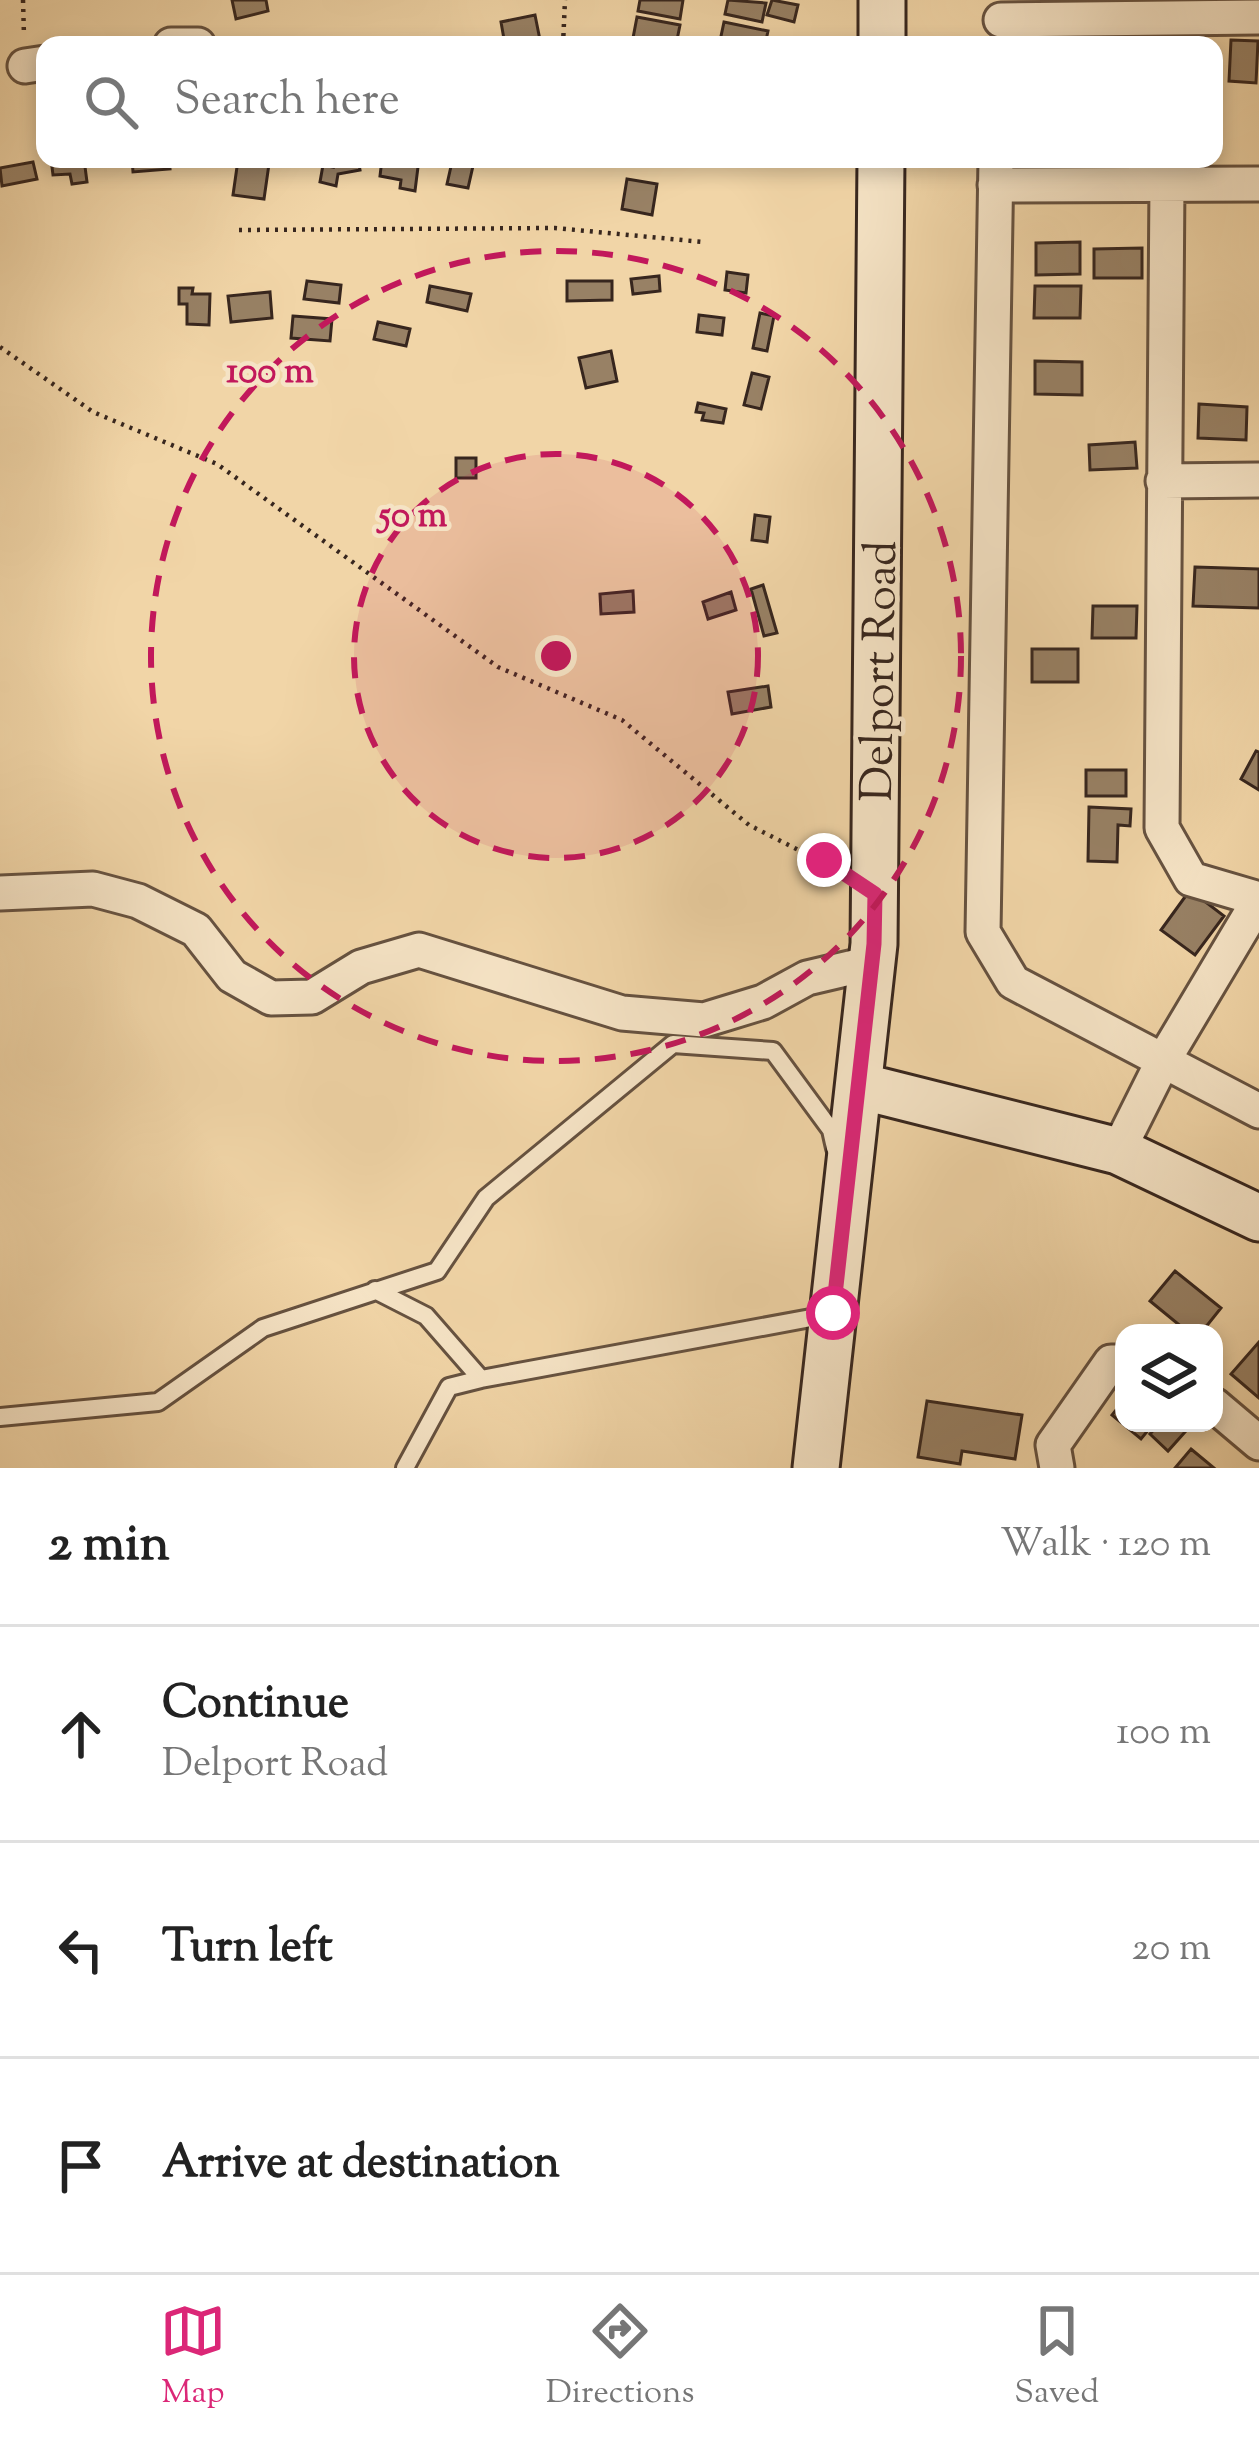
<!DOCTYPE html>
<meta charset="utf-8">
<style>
:root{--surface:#fff;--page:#f2f2f2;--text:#222;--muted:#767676;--line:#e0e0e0;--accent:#db2777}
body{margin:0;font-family:"Sorts Mill Goudy",serif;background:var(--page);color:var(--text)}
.controls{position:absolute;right:36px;bottom:36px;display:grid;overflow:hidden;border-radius:24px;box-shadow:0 6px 18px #0003}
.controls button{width:108px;height:108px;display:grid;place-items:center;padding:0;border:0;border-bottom:3px solid var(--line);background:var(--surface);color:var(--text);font:60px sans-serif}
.stop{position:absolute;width:36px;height:36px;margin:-27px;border:9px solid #db2777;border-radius:50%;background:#fff}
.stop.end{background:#db2777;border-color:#fff;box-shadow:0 3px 12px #0008}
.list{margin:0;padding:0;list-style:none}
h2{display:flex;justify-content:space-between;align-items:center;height:156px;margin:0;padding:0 48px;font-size:51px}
h2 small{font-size:39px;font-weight:400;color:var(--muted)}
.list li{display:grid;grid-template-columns:78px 1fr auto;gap:36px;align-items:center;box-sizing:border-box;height:216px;padding:0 48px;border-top:3px solid var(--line)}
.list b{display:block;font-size:45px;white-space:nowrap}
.list p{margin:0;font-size:39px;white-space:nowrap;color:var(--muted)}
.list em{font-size:39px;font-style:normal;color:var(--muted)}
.icon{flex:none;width:66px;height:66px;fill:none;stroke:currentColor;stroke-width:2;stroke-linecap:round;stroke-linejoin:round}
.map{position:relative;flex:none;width:1259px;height:1468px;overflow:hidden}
.search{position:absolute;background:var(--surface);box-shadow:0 6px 18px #0003;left:36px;right:36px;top:36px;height:132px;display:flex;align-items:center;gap:30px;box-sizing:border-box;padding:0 42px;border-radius:24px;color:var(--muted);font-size:45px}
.sheet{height:804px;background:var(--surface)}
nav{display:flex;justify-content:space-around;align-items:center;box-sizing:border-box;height:168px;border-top:3px solid var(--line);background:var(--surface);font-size:33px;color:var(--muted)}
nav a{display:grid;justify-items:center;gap:6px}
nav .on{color:var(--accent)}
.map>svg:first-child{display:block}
.building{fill:#988165;stroke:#37261e;stroke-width:3}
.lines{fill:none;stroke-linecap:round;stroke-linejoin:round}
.lane-casing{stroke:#665240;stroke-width:22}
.street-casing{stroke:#665240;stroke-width:39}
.secondary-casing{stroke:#37261e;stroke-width:51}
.path{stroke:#37261e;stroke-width:4.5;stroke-dasharray:3 6;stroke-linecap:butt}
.lane{stroke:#f6e4c6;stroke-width:16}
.street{stroke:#f6e4c6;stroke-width:33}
.secondary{stroke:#f6e4c6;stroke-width:45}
.route{stroke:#db2777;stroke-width:15}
.ring{fill:none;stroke:#c2185b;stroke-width:6;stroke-dasharray:21 15}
.labels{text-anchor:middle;stroke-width:9;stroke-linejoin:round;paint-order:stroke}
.street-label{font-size:45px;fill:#37261e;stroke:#f6e4c6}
.centre{fill:#c2185b;stroke:#f6e4c6;stroke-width:6}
.ring-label{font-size:36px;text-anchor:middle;font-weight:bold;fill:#c2185b;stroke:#f6e4c6;stroke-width:9;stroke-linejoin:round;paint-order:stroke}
</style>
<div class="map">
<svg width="1259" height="1468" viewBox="0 0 1259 1468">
<rect width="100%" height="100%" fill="#f1d5a7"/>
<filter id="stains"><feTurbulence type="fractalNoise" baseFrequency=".00167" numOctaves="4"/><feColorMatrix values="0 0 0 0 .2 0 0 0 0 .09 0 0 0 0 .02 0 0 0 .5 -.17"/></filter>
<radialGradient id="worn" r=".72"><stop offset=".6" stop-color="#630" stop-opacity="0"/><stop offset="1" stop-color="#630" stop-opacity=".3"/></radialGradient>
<path class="building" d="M232 0H266L268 11 236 19Z
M640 0H683L680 19 638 11Z
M728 0 766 3 762 22 725 14Z
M772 0 798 5 794 22 767 15Z
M535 15 541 45H505L501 22Z
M637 17 680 25 676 45 633 38Z
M724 22 768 31 765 45 720 41Z
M1231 40 1258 41 1256 83 1229 81Z
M51 159H84L87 182 72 184 70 174 53 175Z
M132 159H169L170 169 133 172Z
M332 159H358L360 170 338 174 336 186 320 182 323 165 333 167Z
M382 159H419L415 191 400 188 401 180 380 176Z
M238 160 269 164 264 199 233 195Z
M33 162 37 179 2 186 0 168Z
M452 162 473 166 468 188 447 184Z
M627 179 657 184 652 215 622 209Z
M1080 242V274L1036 275V243Z
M1142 248V278H1094V249Z
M727 272 748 275 746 293 725 290Z
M659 276 660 291 633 294 631 279Z
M307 281 341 285 339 303 304 299Z
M567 281H612V300L567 301Z
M430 286 471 294 467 311 427 302Z
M1035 286H1081L1080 318H1034Z
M179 288H193L192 294H210L209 325 187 324V304H179Z
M270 292 272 318 231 322 228 296Z
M760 313 774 316 767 351 753 348Z
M699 315 724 318 722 335 697 332Z
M293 316 332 319 330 341 291 338Z
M378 322 410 329 406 346 374 339Z
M611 351 617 381 586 388 579 358Z
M1035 361 1082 362V395L1035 394Z
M752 373 769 377 761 409 744 405Z
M698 403 726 409 723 423 702 420 704 413 696 412Z
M1199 404 1247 407 1246 440 1198 438Z
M1135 442 1137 468 1090 470 1089 445Z
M456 458H476V478H456Z
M755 515 770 517 767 542 752 540Z
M1195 567 1259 569V608L1193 606Z
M763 585 777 633 764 636 751 589Z
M633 591 634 612 601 614 600 594Z
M731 592 736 610 708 619 703 602Z
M1093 606H1137L1136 638H1092Z
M1032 649H1078V682H1032Z
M768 686 771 707 732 714 728 692Z
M1256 751 1259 752V790L1241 779Z
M1086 770H1126V796H1086Z
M1089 807 1131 809 1130 826 1118 825 1117 862 1088 861Z
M1190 890 1224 916 1195 955 1161 930Z
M1175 1271 1221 1308 1201 1333H1189L1150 1301Z
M1259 1342V1398L1231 1374Z
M1124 1400V1423H1154L1141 1439 1112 1415Z
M927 1401 1022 1415 1015 1459 962 1451 960 1464 918 1457Z
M1160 1423H1193L1168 1451 1150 1434Z
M1191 1449 1214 1468H1175Z"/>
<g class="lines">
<g class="lane-casing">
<path id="lane" d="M375 1290 426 1316 481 1379 827 1315
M0 1417 158 1402 263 1328 437 1271 486 1198 673 1044 773 1051 831 1130 835 1148
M405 1468 449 1387 481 1379"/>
</g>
<g class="street-casing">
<path id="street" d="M1001 20 1259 17
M171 45H198
M25 66 45 63
M996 159 983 932 1013 982 1259 1111
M1167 183 1162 828 1191 879 1259 899
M995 185 1259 184
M1163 481 1259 480
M0 893 93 889 138 901 196 930 232 976 271 998 312 997 361 967 419 950 622 1013 704 1020 763 1002 807 978 871 963
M1118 1151 1163 1061 1259 900
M1214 1405 1259 1443
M1057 1468 1053 1445 1111 1362H1124"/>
</g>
<g class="secondary-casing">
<path id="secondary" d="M882 45V0
M860 1086 1118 1151 1259 1218
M816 1468 874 944 881 159"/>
</g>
<path class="path" d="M23 0 24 36
M563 45 565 0
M239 230 555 228 703 242
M0 347 93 412 217 464 498 667 622 720 749 825 840 871"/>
<use href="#lane" class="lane"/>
<use href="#street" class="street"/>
<use href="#secondary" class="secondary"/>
</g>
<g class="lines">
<path class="route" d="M824 860 875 894 874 944 833 1313"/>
</g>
<circle cx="556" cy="656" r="202" fill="#c2185b" fill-opacity=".12"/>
<g class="ring">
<circle cx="556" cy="656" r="202"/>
<circle cx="556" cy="656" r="405"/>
</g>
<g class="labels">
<g class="street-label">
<text transform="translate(877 671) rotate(-89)" y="16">Delport Road</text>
</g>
</g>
<circle cx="556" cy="656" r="18" class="centre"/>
<g class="ring-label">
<text x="270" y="382">100 m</text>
<text x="413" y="526">50 m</text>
</g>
<rect width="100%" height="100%" filter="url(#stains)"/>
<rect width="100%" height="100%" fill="url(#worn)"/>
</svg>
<div class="controls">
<button><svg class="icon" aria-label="layers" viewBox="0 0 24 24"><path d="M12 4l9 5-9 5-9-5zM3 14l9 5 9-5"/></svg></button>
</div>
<div class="stop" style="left:833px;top:1313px"></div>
<div class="stop end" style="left:824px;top:860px"></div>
<div class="search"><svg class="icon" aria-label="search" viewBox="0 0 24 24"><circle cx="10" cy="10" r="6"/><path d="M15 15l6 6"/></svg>Search here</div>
</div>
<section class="sheet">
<h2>2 min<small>Walk · 120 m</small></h2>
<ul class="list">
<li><svg class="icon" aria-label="ahead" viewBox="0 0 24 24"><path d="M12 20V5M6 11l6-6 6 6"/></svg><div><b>Continue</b><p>Delport Road</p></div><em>100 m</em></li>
<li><svg class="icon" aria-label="left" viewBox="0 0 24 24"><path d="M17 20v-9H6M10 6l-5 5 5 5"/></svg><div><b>Turn left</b></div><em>20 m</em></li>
<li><svg class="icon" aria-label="arrive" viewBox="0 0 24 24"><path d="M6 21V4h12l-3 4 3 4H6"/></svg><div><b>Arrive at destination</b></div></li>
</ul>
</section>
<nav>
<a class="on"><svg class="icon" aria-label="map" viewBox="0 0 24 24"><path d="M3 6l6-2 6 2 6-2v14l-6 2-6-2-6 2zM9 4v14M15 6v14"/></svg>Map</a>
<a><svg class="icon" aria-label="directions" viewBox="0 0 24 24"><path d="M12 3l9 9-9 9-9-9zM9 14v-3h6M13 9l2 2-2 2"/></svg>Directions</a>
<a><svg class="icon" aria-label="saved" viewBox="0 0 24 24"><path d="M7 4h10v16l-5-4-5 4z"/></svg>Saved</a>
</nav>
